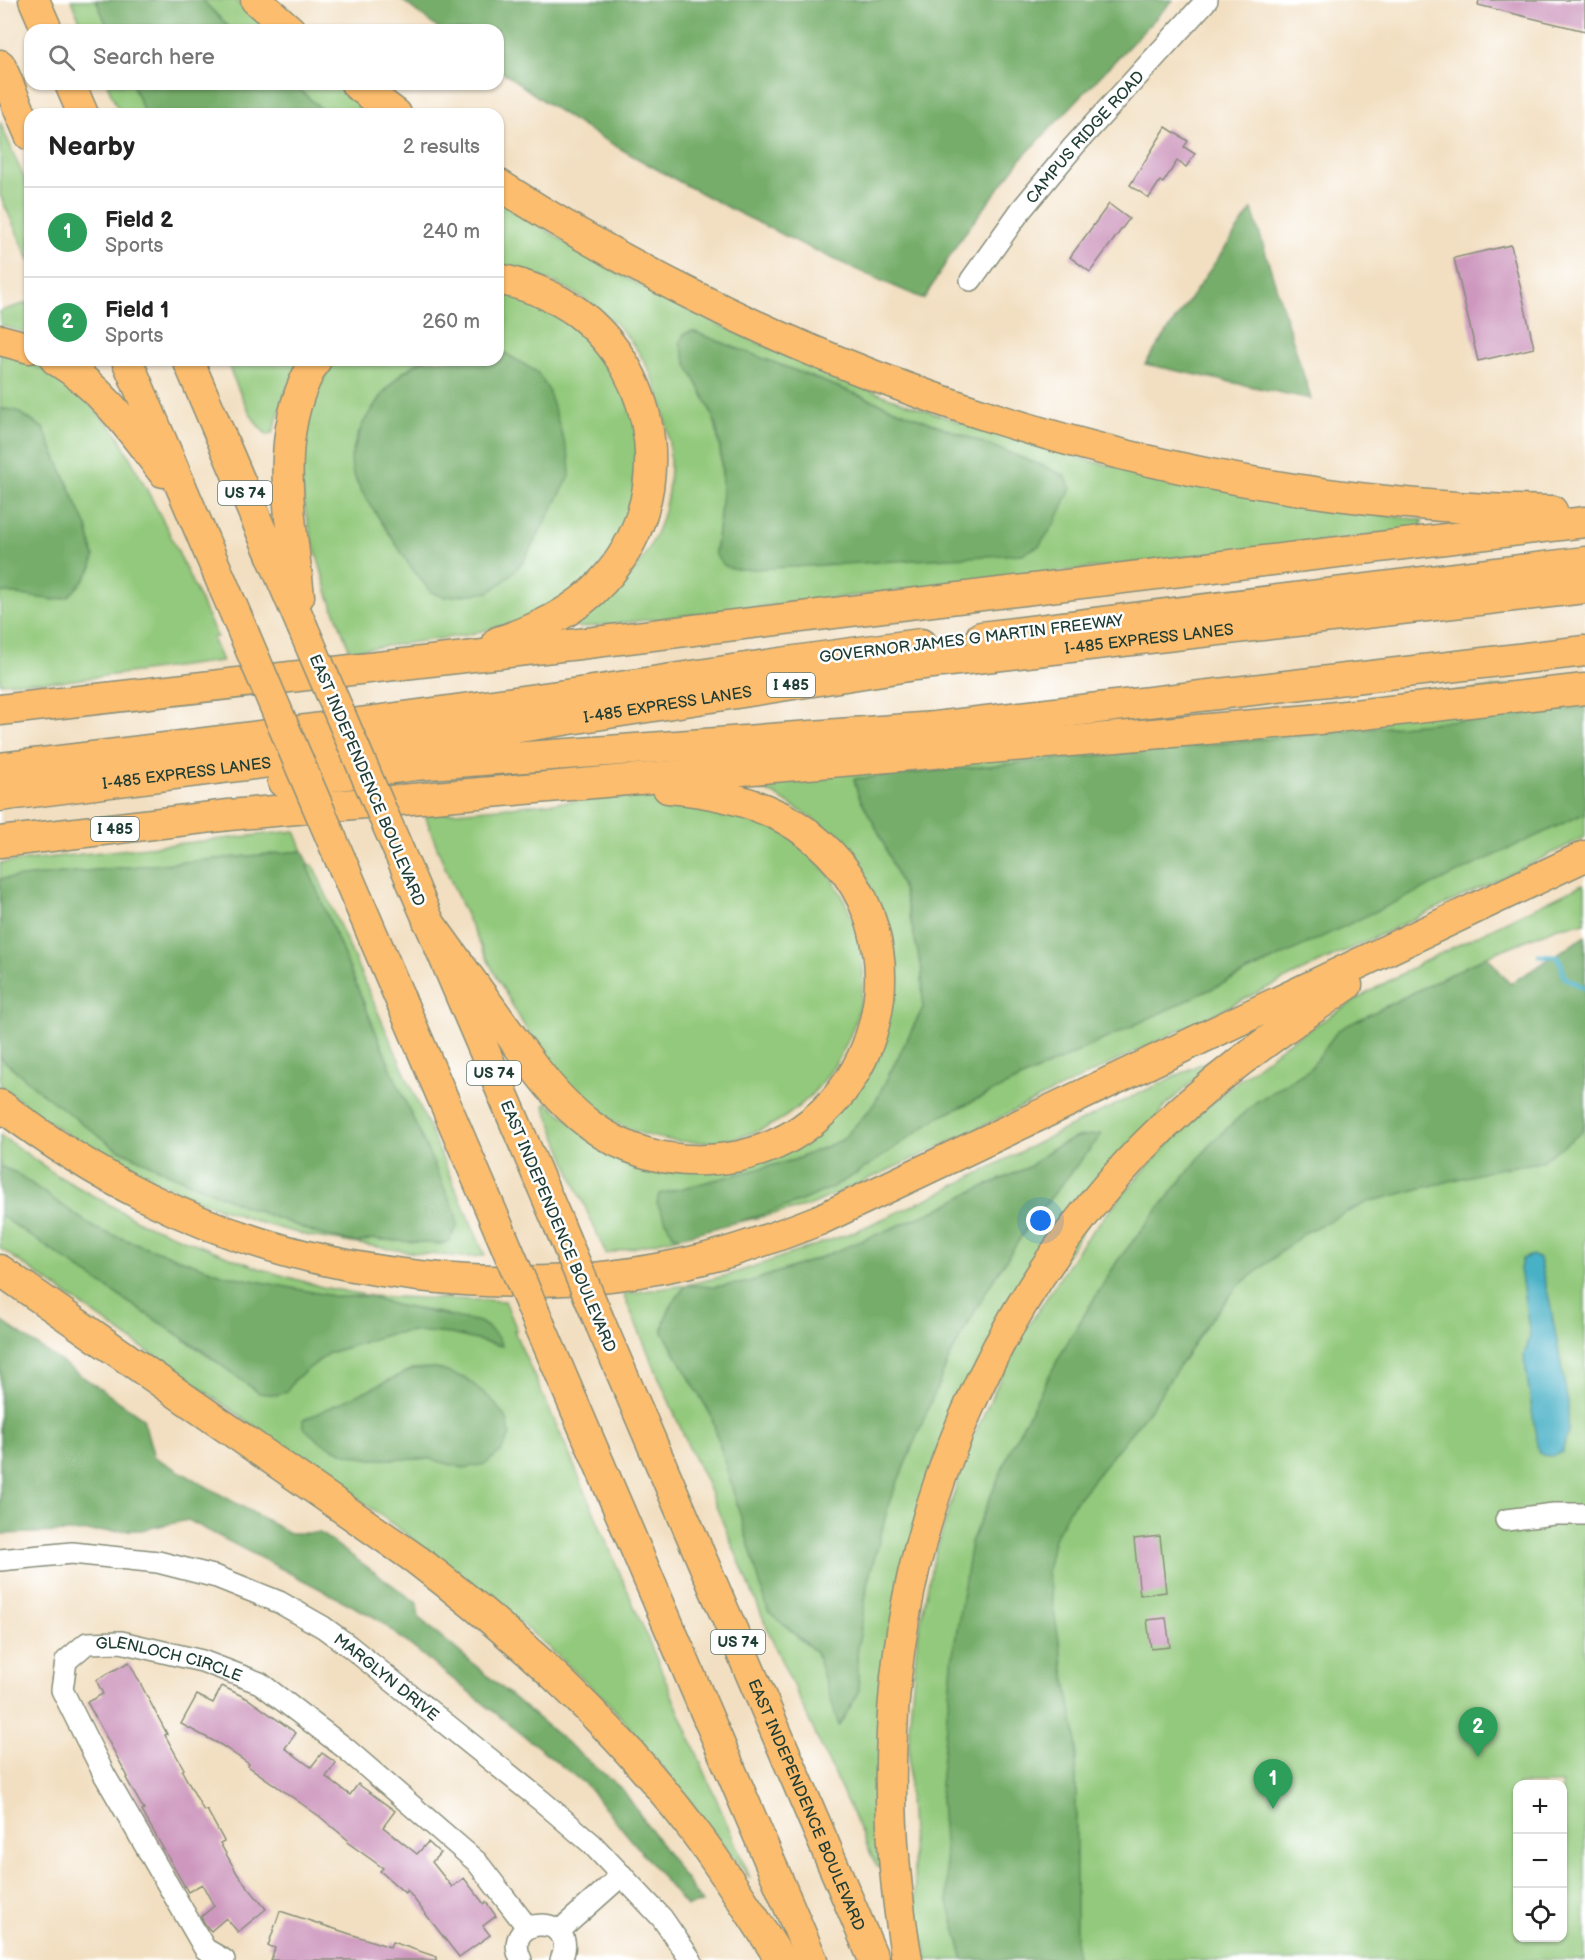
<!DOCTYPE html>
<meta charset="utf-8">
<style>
:root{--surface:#fff;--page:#f6f6f6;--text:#222;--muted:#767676;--line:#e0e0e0;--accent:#1a73e8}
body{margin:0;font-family:"Balsamiq Sans",sans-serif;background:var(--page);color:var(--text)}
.controls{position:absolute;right:18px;bottom:18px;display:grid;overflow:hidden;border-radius:12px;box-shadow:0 2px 4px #0004}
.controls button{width:54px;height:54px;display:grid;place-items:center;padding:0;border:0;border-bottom:2px solid var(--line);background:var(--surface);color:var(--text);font:30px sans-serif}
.you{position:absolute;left:1041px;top:1221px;width:21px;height:21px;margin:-15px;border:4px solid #fff;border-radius:50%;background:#1a73e8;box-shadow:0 0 0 9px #1a73e833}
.badge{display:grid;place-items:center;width:39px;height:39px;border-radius:50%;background:var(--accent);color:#fff;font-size:20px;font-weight:700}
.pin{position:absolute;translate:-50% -50px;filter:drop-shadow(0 2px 3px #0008)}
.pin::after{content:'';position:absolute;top:32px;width:21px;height:18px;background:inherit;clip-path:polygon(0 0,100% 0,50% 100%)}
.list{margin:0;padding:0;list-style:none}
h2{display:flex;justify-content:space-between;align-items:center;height:78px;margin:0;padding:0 24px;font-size:26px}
h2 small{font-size:20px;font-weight:400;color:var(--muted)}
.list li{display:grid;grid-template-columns:39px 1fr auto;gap:18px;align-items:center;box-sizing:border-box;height:90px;padding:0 24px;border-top:2px solid var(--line)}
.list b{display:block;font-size:22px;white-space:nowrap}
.list p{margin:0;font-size:20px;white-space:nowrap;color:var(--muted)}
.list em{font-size:20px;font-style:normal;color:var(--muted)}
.icon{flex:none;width:33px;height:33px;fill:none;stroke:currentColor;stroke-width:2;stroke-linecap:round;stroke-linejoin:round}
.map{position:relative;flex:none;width:1585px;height:1960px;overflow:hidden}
.search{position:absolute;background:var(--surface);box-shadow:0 2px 4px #0004;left:24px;top:24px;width:480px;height:66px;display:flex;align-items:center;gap:15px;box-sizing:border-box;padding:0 21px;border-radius:18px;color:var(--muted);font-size:22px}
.panel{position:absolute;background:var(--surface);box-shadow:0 2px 4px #0004;left:24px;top:108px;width:480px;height:258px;border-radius:18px}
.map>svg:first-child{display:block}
.green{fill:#93c97b;stroke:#598358;stroke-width:1.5;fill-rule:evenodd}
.forest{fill:#76ad6b;stroke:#4a7550;stroke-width:1.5}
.water{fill:#48b1c6;stroke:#34777d;stroke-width:1.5}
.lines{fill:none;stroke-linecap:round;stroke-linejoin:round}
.stream{stroke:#48b1c6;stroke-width:5}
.building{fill:#cd97be}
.minor-casing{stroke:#888e7a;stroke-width:24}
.highway-casing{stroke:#888e7a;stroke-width:33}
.minor{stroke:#fff;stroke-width:21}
.highway{stroke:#fcbd6e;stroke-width:30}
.highway-bridge-casing{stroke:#888e7a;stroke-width:33;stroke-linecap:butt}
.highway-bridge{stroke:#fcbd6e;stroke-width:30}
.labels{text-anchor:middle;stroke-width:5;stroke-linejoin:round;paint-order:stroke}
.shield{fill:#fff;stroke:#627771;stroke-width:1.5}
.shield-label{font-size:15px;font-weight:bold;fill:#1f3d34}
.street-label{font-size:16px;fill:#1f3d34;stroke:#fff}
</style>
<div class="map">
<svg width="1585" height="1960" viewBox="0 0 1585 1960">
<rect width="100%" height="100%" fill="#fff"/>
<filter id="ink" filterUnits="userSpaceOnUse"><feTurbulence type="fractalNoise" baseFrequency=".0167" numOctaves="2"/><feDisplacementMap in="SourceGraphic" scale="12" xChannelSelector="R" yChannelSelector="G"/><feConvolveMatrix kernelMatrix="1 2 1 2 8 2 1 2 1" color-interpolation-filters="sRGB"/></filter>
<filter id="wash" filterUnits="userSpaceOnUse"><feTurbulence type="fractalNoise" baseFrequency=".008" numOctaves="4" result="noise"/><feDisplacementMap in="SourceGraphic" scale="24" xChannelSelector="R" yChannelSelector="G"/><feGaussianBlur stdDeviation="1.35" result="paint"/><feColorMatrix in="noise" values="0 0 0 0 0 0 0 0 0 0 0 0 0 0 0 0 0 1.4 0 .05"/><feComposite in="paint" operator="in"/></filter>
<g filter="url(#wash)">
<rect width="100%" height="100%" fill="#f2dfc1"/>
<path class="green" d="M71 0H96L109 30H84Z
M202 0H235L270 30H232Z
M107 84H132L145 114H120Z
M293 84H335L373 114H327Z
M0 122 30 192V262L0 195Z
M498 199 582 253 672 303 785 355 888 397 974 427 1095 462 1295 504 1422 520 1421 530 578 628 577 622C607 603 632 579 649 548 689 478 670 369 608 317 576 289 540 273 498 266ZM692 331 1043 466 1065 476 1055 523 1039 545 1022 554 715 553 723 490 720 450 714 419 701 389 687 364Z
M498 290 537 300 597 342 639 423 631 522 586 586 526 619 467 635 350 651 329 597 310 531 304 505 301 474 306 420 313 399 333 360H423C417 364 409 367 403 372 381 391 348 437 352 467 354 483 367 499 375 512 393 539 410 566 431 592L505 353 498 352Z
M30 302V334L0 325V311Z
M0 349 36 360 61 374 117 433 168 530 217 637 212 638 222 661 66 681 0 683V592L55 600 94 557 87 527 43 428 15 410 0 409Z
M226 360H300L287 389 273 432 269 435C253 430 233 376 226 360Z
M1585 676V708L854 779 858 794 880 835 904 892 922 970 923 1008 873 1106 842 1140 794 1160 659 1194 673 1235 680 1237 606 1254 577 1189 544 1105 547 1103 593 1138 755 1155 867 1060 869 886 854 860 838 838 807 815 775 795 739 782Z
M679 795C701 802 724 809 746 816 755 818 766 820 775 824 782 828 788 835 794 840 819 862 834 875 847 906 855 925 863 947 863 968 866 1030 823 1101 767 1127 701 1157 623 1141 572 1092 552 1073 539 1050 525 1027 485 960 451 888 425 815L626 796Z
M1585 813V837L1502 878 1296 974 937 1148 809 1206 739 1222 803 1200 856 1174 937 1118Z
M295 831 303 851 0 879V863Z
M313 865 474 1230 485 1256 463 1257 415 1253 309 1236 267 1225 202 1202 119 1164 83 1144 41 1117 0 1085V1057L44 1095 242 1205 319 1234 356 1243 373 1239 441 1244 394 1076 307 866Z
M1583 884 1585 887V923L1558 927 1487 956 1338 1030 1310 1069 1256 1102 1212 1142 1118 1260 1064 1348 1013 1444 971 1542 948 1902 964 1960H928L917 1918 909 1800V1728L917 1640 932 1565 967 1451 1015 1346 1083 1242 1136 1179 1177 1134 1230 1087 1287 1043 1367 993 1425 961Z
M1585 947V1960H994L1069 1400ZM1518 1784H1562V1938H1518Z
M1226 1052 1165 1106 935 1456 881 1868 877 1867 776 1649 705 1480 690 1450 623 1294 686 1285 729 1275 854 1232 942 1192 1069 1127ZM1101 1135 1028 1226 988 1288 950 1356 890 1500 868 1581 857 1654 859 1692 839 1725 816 1652 796 1636 726 1461 711 1415 663 1332C663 1314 676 1299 686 1285L713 1287 746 1283 817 1259 939 1209 967 1194 1029 1167 1052 1149 1077 1137Z
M0 1135 58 1176 142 1223 261 1269 322 1287 371 1296 505 1301 517 1330H514L517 1338 564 1442 750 1878 664 1769 606 1700 531 1632 475 1585 353 1495 0 1248V1215C86 1274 175 1330 259 1393L287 1391 295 1379 329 1353 389 1334 414 1331 451 1334 501 1346 447 1314 394 1305 371 1296 338 1297 274 1285 225 1275 170 1256 96 1229 16 1173 0 1168ZM436 1368 430 1459H371L304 1420 413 1369Z"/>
<path class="forest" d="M96 0H202L232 30H109Z
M402 0H1173L1021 159 959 241 924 299C807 250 694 193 585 128 555 110 527 89 498 69V30H440Z
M132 84H293L327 114H145Z
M1252 209 1311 399 1145 364Z
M692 331 1043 466 1065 476 1071 488 1055 523 1039 546 1022 554 753 569C734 569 724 572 715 553 722 509 727 462 714 419 707 399 695 382 687 364 684 357 682 349 680 342L684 334Z
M498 352 505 353 537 372 548 389 569 457 570 476 523 562 503 582 489 592 444 597 431 592 410 566 361 490 352 470 351 457 363 423 384 393 404 372 423 360H498Z
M0 409 15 410 43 428 87 527 94 557 92 567 85 579 68 597 55 600 0 592Z
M1585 708V813L937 1118C910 1136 885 1156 857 1173 805 1206 739 1222 680 1237L673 1235 657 1203 659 1194 794 1160 842 1140 873 1106 923 1008 922 970 904 892 880 835 858 794 854 779Z
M303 851 309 865 307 866 394 1076 456 1214 457 1227 449 1241 441 1244 373 1239 356 1243 319 1234 242 1205 174 1176 114 1147 44 1095 0 1057V879Z
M1585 936V1123L1581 1133 1540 1162 1497 1169 1368 1202 1306 1232 1237 1287 1205 1327 1154 1404 1069 1510 1053 1541 1047 1572 1076 1737V1960H964L948 1902 940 1785 953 1653 971 1542 1013 1444 1064 1348 1118 1260 1212 1142 1256 1102 1310 1069 1338 1030 1487 956 1510 984Z
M1102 1134 1028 1226 988 1288 950 1356 890 1500 868 1581 857 1654 859 1692 839 1726 816 1652 768 1611 711 1415 663 1332C663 1314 676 1299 686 1285L713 1287 746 1283 817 1259 939 1209 967 1194 1029 1167 1052 1149 1077 1137Z
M2 1167 16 1173 96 1229 225 1275 338 1297 371 1296 394 1305 480 1322C490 1328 497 1334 502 1346L451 1334 414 1331 389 1334 329 1353 295 1379 287 1391 277 1395 259 1393 199 1348 128 1302 0 1215V1168Z
M0 1320 143 1418 154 1457 289 1533H320L417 1603 419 1618 623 1790 702 1903 686 1906 586 1785 376 1618 188 1520 141 1530 0 1534Z
M436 1368 467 1379 491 1399 507 1419 510 1435 501 1451 486 1464 463 1468 430 1459H371L346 1454 319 1441 303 1427V1420L413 1369Z"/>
<path class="water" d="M1532 1255 1539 1259 1549 1298 1568 1403V1432L1562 1452C1555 1457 1543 1457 1538 1452L1524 1356 1530 1336 1520 1269 1522 1259Z"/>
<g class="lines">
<path class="stream" d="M1539 955 1556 956 1561 963 1564 977 1585 988"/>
</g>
<g id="blocks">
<path class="building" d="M1479 0H1585V31L1478 5Z
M1166 127 1188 141 1184 147 1195 154 1186 167 1177 161 1163 183 1160 181 1149 198 1130 185Z
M1109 204 1129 219 1090 272 1070 257Z
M1511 245 1534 348 1478 361 1454 258Z
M1160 1536 1166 1592 1140 1595 1134 1539Z
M1166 1618 1170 1647 1151 1649 1147 1620Z
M129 1662 167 1734 165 1735 184 1769 182 1771 204 1811 207 1810 224 1841 220 1843 238 1875 266 1909 238 1932 226 1918 211 1931 207 1927 201 1917 214 1906 202 1884 188 1892 142 1811 144 1810 126 1778 128 1777 87 1702 103 1694 96 1680Z
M222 1686 248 1699 296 1733 285 1748 311 1767 322 1753 336 1763 326 1777 350 1795 358 1784 395 1811 383 1827 417 1854 428 1842 440 1853 432 1862 452 1887 464 1878 484 1904 486 1902 496 1916 483 1926 490 1935 459 1957 407 1890 405 1893 380 1871 383 1868 347 1842 348 1840 319 1816 248 1766 249 1764 221 1745 181 1724 197 1695 213 1703Z
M280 1911 390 1947 392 1942 437 1957V1960H271L275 1948 268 1946Z"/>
</g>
</g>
<g filter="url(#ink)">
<use href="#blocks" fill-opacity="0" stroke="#888e7a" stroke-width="1.5"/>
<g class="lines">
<g class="minor-casing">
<g id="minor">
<path id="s1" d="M971 280 1021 210 1074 146 1207 0"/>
<path d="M1506 1520 1554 1514H1585"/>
<path id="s2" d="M0 1560 72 1553 158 1562 217 1577 279 1602 323 1627 349 1646 543 1802 592 1844 662 1918 691 1960"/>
<path d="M558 1932 622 1875"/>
<path id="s3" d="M224 1960 205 1949 104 1774 62 1690 66 1661 87 1643 121 1642 202 1661 260 1683 345 1748 477 1862 528 1928"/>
<path d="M521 1960C499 1914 582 1913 561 1960"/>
</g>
</g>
<g class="highway-casing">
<g id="highway">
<path d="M34 0 47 30"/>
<path d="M256 0 290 30"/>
<path d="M0 65 30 135"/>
<path d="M70 84 83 114"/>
<path d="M356 84 396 114"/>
<path d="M498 184C810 385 1179 505 1552 511"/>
<path d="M498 279C527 285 553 295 577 312 662 376 676 502 603 581 575 612 537 629 498 642"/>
<path d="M0 340 30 348"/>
<path d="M56 360C102 388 131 430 163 472"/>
<path d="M127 360 244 634"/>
<path d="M188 360 302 626"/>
<path d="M299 596C291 517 271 431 316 360"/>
<path d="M981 637 1585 562"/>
<path d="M0 710 579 644 1585 522"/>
<path d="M0 768C203 744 405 718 607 689 711 673 816 657 921 644"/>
<path d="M283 782 415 765 935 727 1585 651"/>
<path id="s4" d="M0 796 404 745 915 665 1585 588"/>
<path d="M0 842 229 815 1310 720 1585 689"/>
<path d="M400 854 559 1225"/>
<path d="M341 861 499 1229"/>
<path d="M428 921C454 957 480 993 506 1029 531 1063 555 1099 590 1125 623 1150 664 1162 706 1160 877 1154 943 936 807 833 767 803 717 792 668 788"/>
<path d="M0 1105C46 1140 94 1171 146 1197 312 1280 523 1304 703 1259 743 1249 781 1235 819 1220L1585 856"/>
<path d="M0 1270 417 1560C521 1639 617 1727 695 1832 726 1873 753 1917 781 1960"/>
<path id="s5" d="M601 1325 874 1960"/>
<path d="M541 1328 812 1960"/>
<path d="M907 1960C894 1884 888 1809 892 1732 901 1517 992 1304 1141 1149 1203 1085 1274 1035 1347 985"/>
</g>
</g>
<use href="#minor" class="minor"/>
<use href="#highway" class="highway"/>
<g class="highway-bridge-casing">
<path id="highway-bridge" d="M302 626 400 854
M244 634 341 861
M559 1225 601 1325
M499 1229 541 1328"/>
</g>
<use href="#highway-bridge" class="highway-bridge"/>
</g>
</g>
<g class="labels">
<g class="shield">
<rect x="218" y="481" width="54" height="24" rx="4.5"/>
<rect x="767" y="673" width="48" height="24" rx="4.5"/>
<rect x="91" y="817" width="48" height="24" rx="4.5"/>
<rect x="467" y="1061" width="54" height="24" rx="4.5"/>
<rect x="711" y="1630" width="54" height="24" rx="4.5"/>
</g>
<g class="shield-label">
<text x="245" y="498">US 74</text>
<text x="791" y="690">I 485</text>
<text x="115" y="834">I 485</text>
<text x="494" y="1078">US 74</text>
<text x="738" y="1647">US 74</text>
</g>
<g class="street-label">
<text dy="6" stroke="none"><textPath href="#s1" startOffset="183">CAMPUS RIDGE ROAD</textPath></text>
<text transform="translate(971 638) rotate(-7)" y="6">GOVERNOR JAMES G MARTIN FREEWAY</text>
<text dy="6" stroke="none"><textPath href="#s4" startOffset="1160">I-485 EXPRESS LANES</textPath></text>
<text dy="6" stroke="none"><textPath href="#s4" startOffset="674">I-485 EXPRESS LANES</textPath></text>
<text dy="6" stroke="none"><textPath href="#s4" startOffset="188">I-485 EXPRESS LANES</textPath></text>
<text transform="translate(368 780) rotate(67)" y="6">EAST INDEPENDENCE BOULEVARD</text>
<text transform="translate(559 1226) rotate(67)" y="6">EAST INDEPENDENCE BOULEVARD</text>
<text dy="6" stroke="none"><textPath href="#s3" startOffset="459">GLENLOCH CIRCLE</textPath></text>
<text dy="6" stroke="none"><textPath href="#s2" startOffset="418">MARGLYN DRIVE</textPath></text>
<text dy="6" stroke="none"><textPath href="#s5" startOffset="522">EAST INDEPENDENCE BOULEVARD</textPath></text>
</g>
</g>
</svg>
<div class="controls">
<button>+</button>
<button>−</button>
<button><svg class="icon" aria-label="locate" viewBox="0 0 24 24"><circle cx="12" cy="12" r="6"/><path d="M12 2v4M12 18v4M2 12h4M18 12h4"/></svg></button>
</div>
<div class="you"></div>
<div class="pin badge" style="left:1273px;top:1809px;background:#2e9e5b">1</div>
<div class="pin badge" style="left:1478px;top:1757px;background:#2e9e5b">2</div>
<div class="search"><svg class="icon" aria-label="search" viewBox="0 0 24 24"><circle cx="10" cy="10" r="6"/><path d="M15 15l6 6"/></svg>Search here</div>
<section class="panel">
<h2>Nearby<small>2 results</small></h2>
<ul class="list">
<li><span class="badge" style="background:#2e9e5b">1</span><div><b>Field 2</b><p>Sports</p></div><em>240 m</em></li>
<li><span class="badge" style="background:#2e9e5b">2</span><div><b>Field 1</b><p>Sports</p></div><em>260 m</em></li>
</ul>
</section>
</div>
